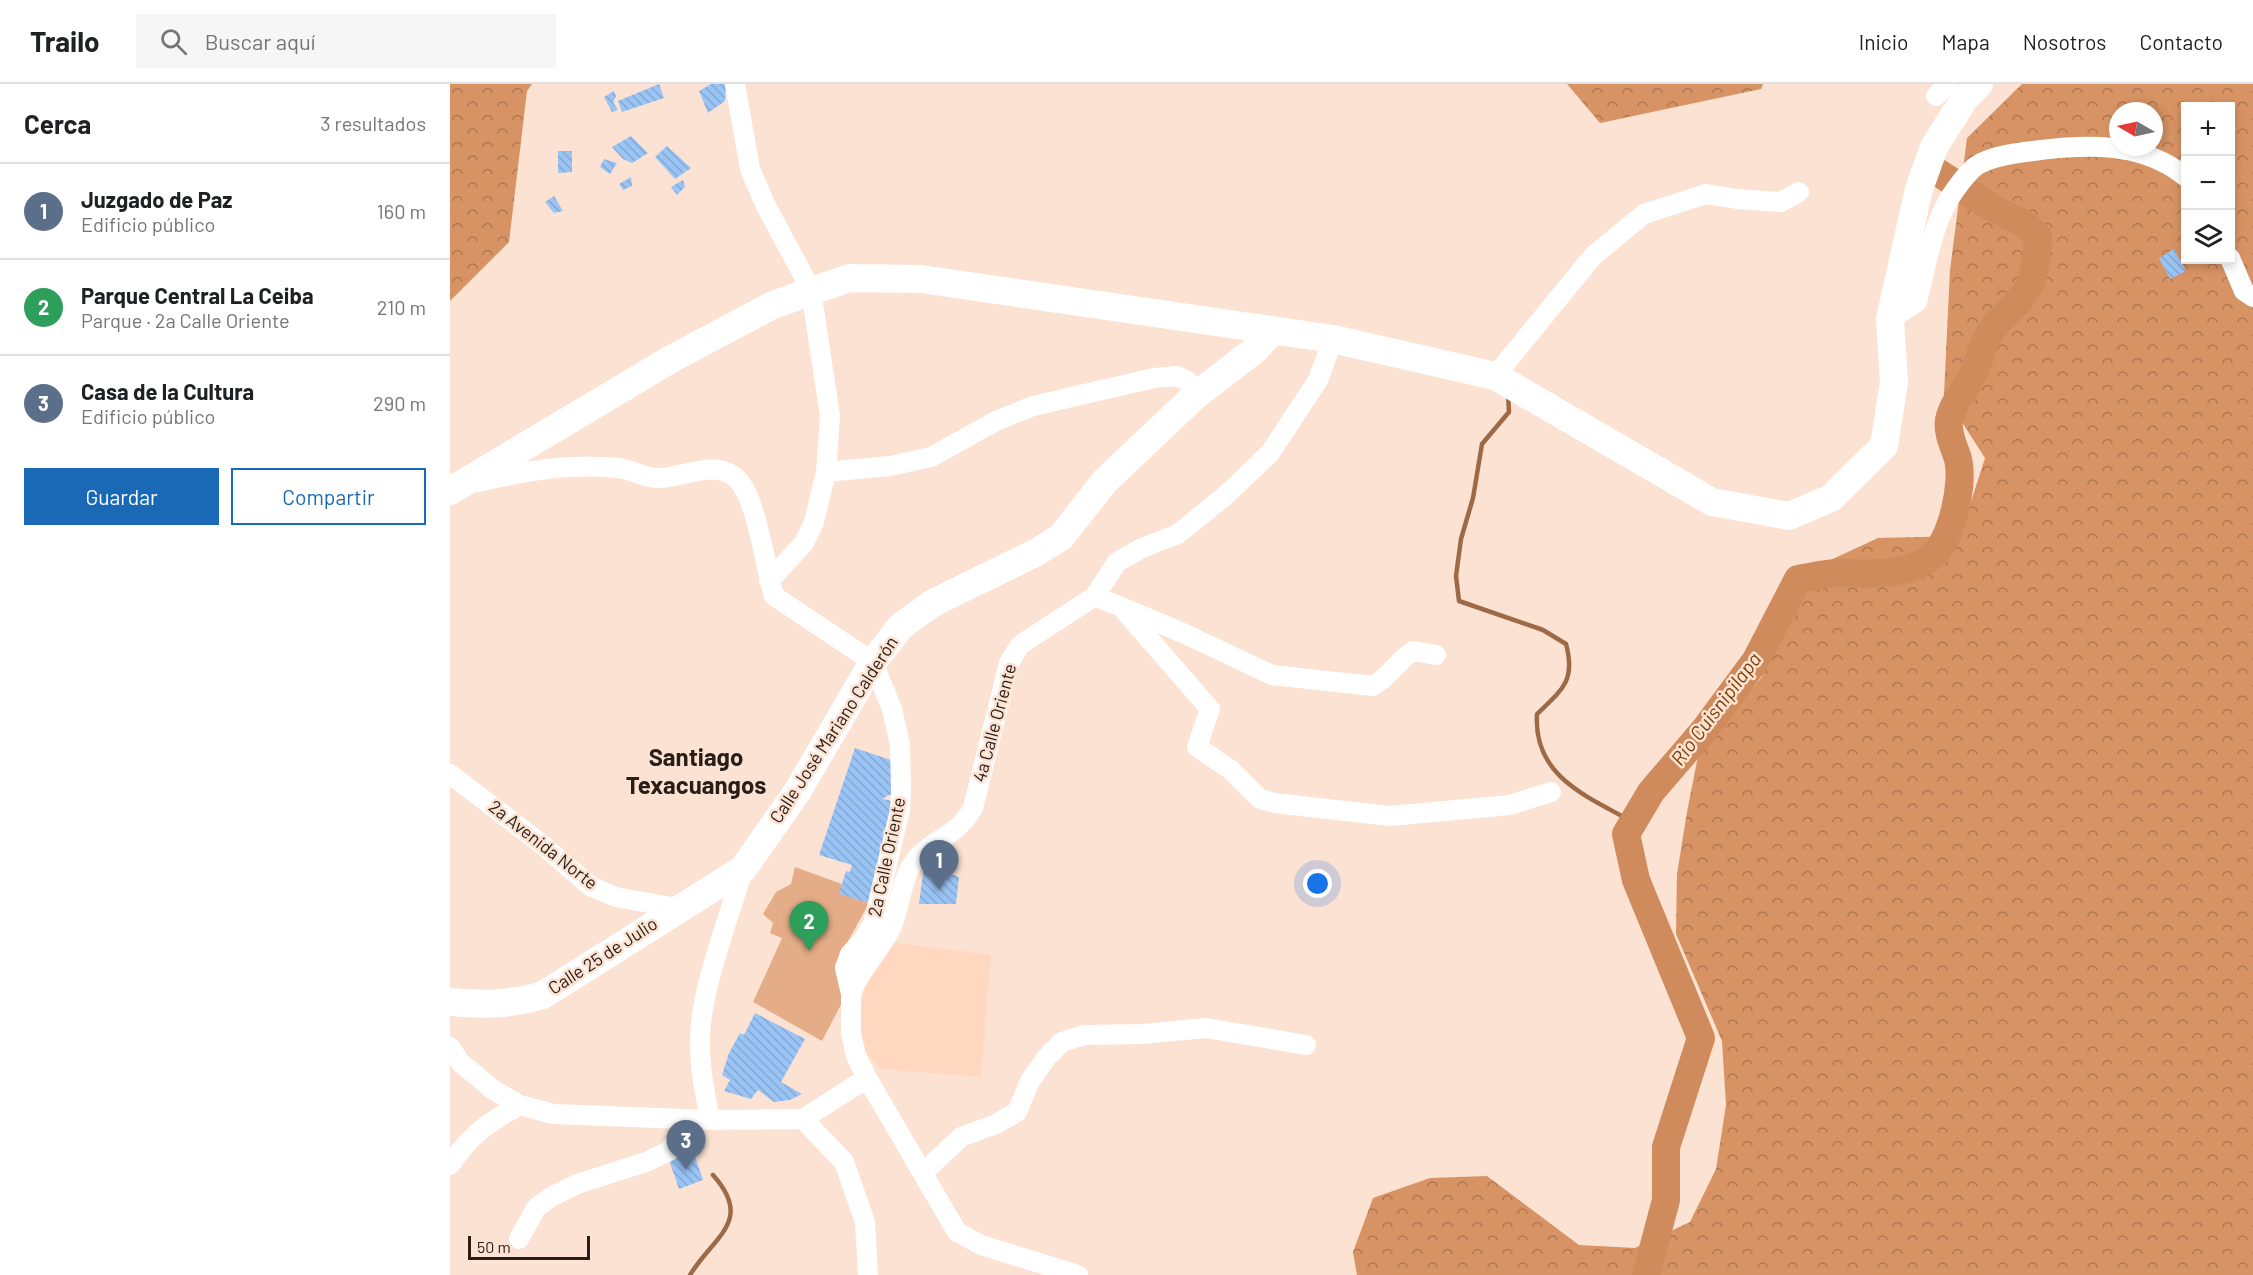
<!DOCTYPE html>
<html lang="es">
<meta charset="utf-8">
<style>
:root{--surface:#fff;--page:#f6f6f6;--text:#202124;--muted:#757577;--line:#e0e0e0;--accent:#1969b7}
body{margin:0;font-family:Barlow,sans-serif;background:var(--page);color:var(--text)}
.controls{position:absolute;right:18px;top:18px;display:grid;overflow:hidden;border-radius:0px;box-shadow:0 3px 9px #0003}
.controls button{width:54px;height:54px;display:grid;place-items:center;padding:0;border:0;border-bottom:2px solid var(--line);background:var(--surface);color:var(--text);font:30px sans-serif}
.compass{position:absolute;left:1659px;top:18px;width:54px;height:54px;border-radius:50%;background:var(--surface);box-shadow:0 3px 9px #0003;rotate:279deg}
.scale{position:absolute;left:18px;bottom:15px;width:122px;box-sizing:border-box;padding-left:6px;border:3px solid #291e17;border-top:0;font-size:16px;line-height:21px;white-space:nowrap;color:#291e17;-webkit-text-stroke:4px #fce2d2;paint-order:stroke}
.you{position:absolute;left:868px;top:800px;width:21px;height:21px;margin:-15px;border:4px solid #fff;border-radius:50%;background:#1a73e8;box-shadow:0 0 0 9px #1a73e833}
.badge{display:grid;place-items:center;width:39px;height:39px;border-radius:50%;background:var(--accent);color:#fff;font-size:20px;font-weight:700}
.pin{position:absolute;translate:-50% -50px;filter:drop-shadow(0 2px 3px #0008)}
.pin::after{content:'';position:absolute;top:32px;width:21px;height:18px;background:inherit;clip-path:polygon(0 0,100% 0,50% 100%)}
.list{margin:0;padding:0;list-style:none}
h2{display:flex;justify-content:space-between;align-items:center;height:78px;margin:0;padding:0 24px;font-size:26px}
h2 small{font-size:20px;font-weight:400;color:var(--muted)}
.list li{display:grid;grid-template-columns:39px 1fr auto;gap:18px;align-items:center;box-sizing:border-box;height:96px;padding:0 24px;border-top:2px solid var(--line)}
.list b{display:block;font-size:22px;white-space:nowrap}
.list p{margin:0;font-size:20px;white-space:nowrap;color:var(--muted)}
.list em{font-size:20px;font-style:normal;color:var(--muted)}
.actions{display:flex;gap:12px;padding:18px 24px}
.actions a{flex:1;padding:14px 0;border:2px solid var(--accent);border-radius:0px;text-align:center;font-size:21px;color:var(--accent)}
.actions .main{background:var(--accent);color:#fff}
.icon{flex:none;width:33px;height:33px;fill:none;stroke:currentColor;stroke-width:2;stroke-linecap:round;stroke-linejoin:round}
.map{position:relative;flex:none;width:1803px;height:1191px;overflow:hidden}
header{display:flex;align-items:center;gap:36px;box-sizing:border-box;height:84px;padding:0 30px;background:var(--surface);border-bottom:2px solid var(--line)}
header strong{font-size:28px}
nav{display:flex;gap:33px;margin-inline-start:auto;font-size:21px}
.search{width:420px;height:54px;background:var(--page);display:flex;align-items:center;gap:15px;box-sizing:border-box;padding:0 21px;border-radius:0px;color:var(--muted);font-size:22px}
main{display:flex}
aside{flex:1;background:var(--surface)}
.map>svg:first-child{display:block}
.built{fill:#ffd8bf}
.green{fill:#e5ad87}
.forest{fill:url(#forest-crowns);fill-rule:evenodd}
.lines{fill:none;stroke-linecap:round;stroke-linejoin:round}
.stream{stroke:#9d6a47;stroke-width:4.5}
.river{stroke:#cf8b5c;stroke-width:28}
.building{fill:url(#building-back-hatch)}
.street{stroke:#fff;stroke-width:20}
.secondary{stroke:#fff;stroke-width:28}
.labels{text-anchor:middle;stroke-width:5;stroke-linejoin:round;paint-order:stroke}
.street-label{font-size:18px;fill:#291e17;stroke:#fce2d2}
.water-label{font-size:20px;font-style:italic;fill:#7d3e02;stroke:#fce2d2}
.district-label{font-size:24px;font-weight:bold;fill:#291e17;stroke:#fce2d2}
</style>
<header>
<strong>Trailo</strong>
<div class="search"><svg class="icon" aria-label="search" viewBox="0 0 24 24"><circle cx="10" cy="10" r="6"/><path d="M15 15l6 6"/></svg>Buscar aquí</div>
<nav><a>Inicio</a><a>Mapa</a><a>Nosotros</a><a>Contacto</a></nav>
</header>
<main>
<aside>
<h2>Cerca<small>3 resultados</small></h2>
<ul class="list">
<li><span class="badge" style="background:#5c6f8a">1</span><div><b>Juzgado de Paz</b><p>Edificio público</p></div><em>160 m</em></li>
<li><span class="badge" style="background:#2e9e5b">2</span><div><b>Parque Central La Ceiba</b><p>Parque · 2a Calle Oriente</p></div><em>210 m</em></li>
<li><span class="badge" style="background:#5c6f8a">3</span><div><b>Casa de la Cultura</b><p>Edificio público</p></div><em>290 m</em></li>
</ul>
<div class="actions"><a class="main">Guardar</a><a>Compartir</a></div>
</aside>
<div class="map">
<svg width="1803" height="1191" viewBox="0 0 1803 1191">
<defs>
<pattern id="forest-crowns" width="20" height="18" patternUnits="userSpaceOnUse" patternTransform="scale(1.5)"><rect width="20" height="18" fill="#d89364"/><path d="M2 6a3 3 0 1 1 6 0M12 15a3 3 0 1 1 6 0" fill="none" stroke="#af7751"/></pattern>
<pattern id="building-back-hatch" width="6" height="6" patternUnits="userSpaceOnUse" patternTransform="scale(1.5)"><rect width="6" height="6" fill="#9ac4f5"/><path d="M-1 5l2 2M0 0l6 6M5-1l2 2" fill="none" stroke="#85a8d1"/></pattern>
</defs>
<rect width="100%" height="100%" fill="#fce2d2"/>
<path class="built" d="M439 858 541 871 531 993 431 985 415 967 410 939 414 899Z"/>
<path class="green" d="M345 783 392 800 390 810 419 819 385 881 396 911 372 957 303 918 332 854 320 849 323 839 313 830 326 808 341 800Z"/>
<path class="forest" d="M0 0H82L77 7 59 158 0 217Z
M1117 0H1313L1311 5 1150 39Z
M1572 0H1803V1191H907L903 1168 923 1114 980 1094 1037 1092 1129 1161 1185 1164 1240 1138 1266 1085 1276 1021 1272 957 1226 850 1227 790 1237 728 1249 667 1311 594 1359 486 1428 454 1510 452 1535 374 1494 310 1500 186 1517 54ZM1736 22H1780V176H1736ZM1668 27H1704V63H1668Z"/>
<g class="lines">
<path class="stream" d="M1058 310 1059 328 1032 360 1023 414 1011 455 1006 492 1009 517 1093 546 1116 560C1126 597 1112 606 1087 630 1083 692 1136 712 1183 738
M240 1191C264 1152 304 1137 263 1091"/>
<path class="river" d="M1196 1191 1216 1116V1063L1251 954 1186 796 1176 750 1201 708 1255 645 1306 576 1348 495C1361 493 1375 489 1389 489 1417 490 1458 492 1481 473 1502 456 1514 400 1508 375 1504 362 1497 350 1499 336 1502 321 1513 308 1520 296 1528 281 1531 264 1540 249 1550 232 1562 226 1573 212 1586 195 1587 173 1588 152L1573 139 1546 126 1489 89"/>
</g>
<path class="building" d="M209 0 214 14 172 28 168 17Z
M261 0H276L275 17 258 29 249 7Z
M164 7 166 12 163 18 168 26 162 28 154 13Z
M181 52 198 69 182 79 173 75 162 63Z
M217 62 241 84 225 95 205 73Z
M108 67H122V88L108 89Z
M154 75 167 79 160 90 150 83Z
M181 93 182 102 173 106 169 100Z
M233 96 235 103 227 111 221 103Z
M104 112 113 127 104 129 95 118Z
M1724 165 1736 187 1720 195 1709 174Z
M405 664 441 676 445 711H439L432 715 443 717 419 819 389 810 396 787 400 788 402 781 369 771Z
M474 782 498 785 497 789 509 793 506 820H469Z
M305 929 355 955 331 998 352 1010 340 1016 324 1018 308 1006 301 1015 274 1007 280 996 272 991 279 969 290 949 294 951Z
M243 1067 253 1096 229 1105 219 1076Z"/>
<g class="lines">
<path class="street" d="M285 0 300 85 315 120 361 206 380 332 376 388 364 438 354 459 319 497
M1486 12 1497 0
M1780 174 1794 207 1803 213
M1440 235 1467 218C1477 181 1482 137 1505 106 1510 99 1518 88 1526 82 1541 72 1565 69 1583 67 1634 60 1692 57 1736 93
M1045 292 1143 172 1194 130 1256 110 1287 115 1331 118 1349 108
M376 388 440 382 481 373 546 337 583 322 704 294 727 292 739 298 745 312
M28 398C75 387 119 379 168 384 181 385 194 394 208 394 232 394 267 374 287 395 307 414 315 484 324 512L423 578 442 625 450 661 451 706 450 726 427 823 423 839 414 855 400 870 395 884 401 910V949L406 972 417 994 507 1148 531 1161 628 1191
M645 512 733 549 822 591 923 602C939 593 948 577 963 567L986 571
M672 524 760 625 747 663 781 686 809 714 824 719 940 732 1060 721 1101 708
M0 690 94 762 140 802 166 813 227 824
M401 910C410 884 431 867 442 842 451 821 451 790 468 773 487 753 508 751 523 724L559 579 570 561 645 512 667 478 692 464 728 450 776 411 820 369 868 296 883 255
M0 963 10 978 42 1005 70 1021 103 1030 260 1036 353 1035 417 994
M353 1035 394 1078 415 1138 418 1191
M260 1036C255 1009 249 982 250 954 251 903 279 835 293 785
M0 1081C20 1051 39 1038 70 1021
M473 1089 511 1053 546 1040 567 1028 580 997 597 973 612 958 634 951 692 950 756 944 856 961
M69 1155 86 1124 101 1113 127 1100 196 1078 219 1067 228 1054 233 1036"/>
<path class="secondary" d="M0 407 223 274 323 221 399 194 471 195 883 255 1045 292 1262 418 1339 432 1381 414 1434 362 1444 298 1440 235 1469 105 1484 63 1515 14 1529 0
M0 918C33 921 61 921 93 911L293 785 347 708 423 578 451 542 483 519 587 468 611 453 655 397 745 312 806 265 823 246"/>
</g>
<g class="labels">
<g class="street-label">
<text transform="translate(545 639) rotate(-75)" y="6">4a Calle Oriente</text>
<text transform="translate(384 646) rotate(-57)" y="6">Calle José Mariano Calderón</text>
<text transform="translate(93 761) rotate(38)" y="6">2a Avenida Norte</text>
<text transform="translate(437 773) rotate(-78)" y="6">2a Calle Oriente</text>
<text transform="translate(153 872) rotate(-33)" y="6">Calle 25 de Julio</text>
</g>
<g class="water-label">
<text transform="translate(1266 625) rotate(-53)" y="7">Rio Cuisnipilapa</text>
</g>
<g class="district-label">
<text x="246" y="682">Santiago<tspan x="246" dy="28">Texacuangos</tspan></text>
</g>
</g>
</svg>
<div class="controls">
<button>+</button>
<button>−</button>
<button><svg class="icon" aria-label="layers" viewBox="0 0 24 24"><path d="M12 4l9 5-9 5-9-5zM3 14l9 5 9-5"/></svg></button>
</div>
<svg class="compass" viewBox="-18 -18 36 36"><path d="M0-13l5 13h-10z" fill="#e53935"/><path d="M0 13l5-13h-10z" fill="#757577"/></svg>
<div class="scale">50 m</div>
<div class="you"></div>
<div class="pin badge" style="left:489px;top:806px;background:#5c6f8a">1</div>
<div class="pin badge" style="left:359px;top:867px;background:#2e9e5b">2</div>
<div class="pin badge" style="left:236px;top:1086px;background:#5c6f8a">3</div>
</div>
</main>
